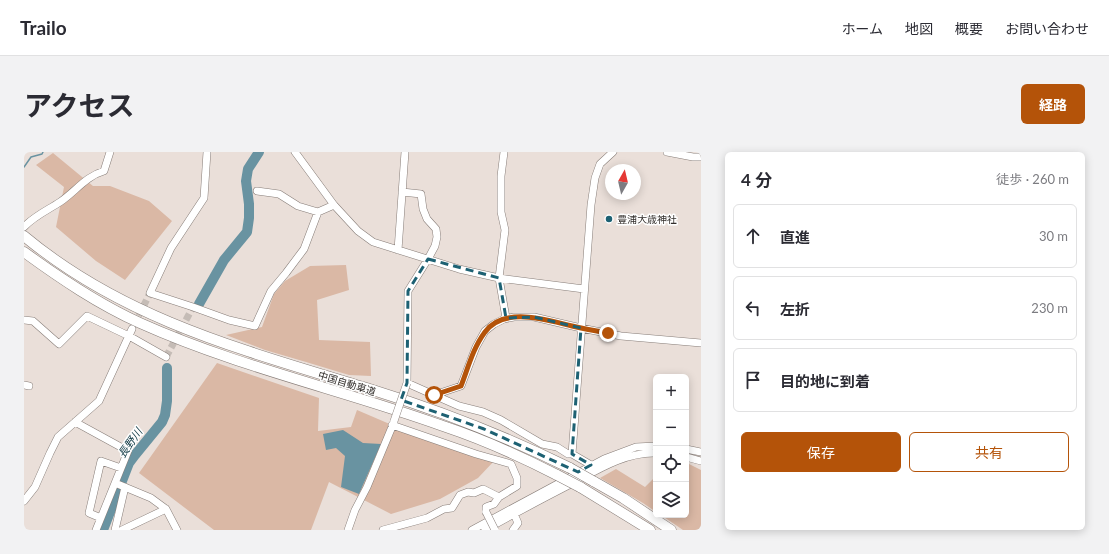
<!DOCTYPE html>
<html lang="ja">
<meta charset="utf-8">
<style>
:root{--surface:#fff;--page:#f2f2f3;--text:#2b2b33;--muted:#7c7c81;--line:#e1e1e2;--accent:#b45309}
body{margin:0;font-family:Lato,"Noto Sans JP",sans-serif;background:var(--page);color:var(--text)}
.controls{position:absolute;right:12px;bottom:12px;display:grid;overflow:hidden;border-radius:6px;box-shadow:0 2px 10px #0003}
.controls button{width:36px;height:36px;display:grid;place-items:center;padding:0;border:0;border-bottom:1px solid var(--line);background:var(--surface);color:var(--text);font:20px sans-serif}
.compass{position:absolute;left:581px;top:12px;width:36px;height:36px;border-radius:50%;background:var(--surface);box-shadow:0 2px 10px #0003;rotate:8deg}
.stop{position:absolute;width:12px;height:12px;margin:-9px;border:3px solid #b45309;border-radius:50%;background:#fff}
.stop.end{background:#b45309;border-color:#fff;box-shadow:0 1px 4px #0008}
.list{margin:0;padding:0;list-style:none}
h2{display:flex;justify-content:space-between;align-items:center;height:52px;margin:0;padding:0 16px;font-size:17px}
h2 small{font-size:13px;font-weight:400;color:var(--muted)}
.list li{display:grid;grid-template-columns:26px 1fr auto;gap:12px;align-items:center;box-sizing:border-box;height:64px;margin:0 8px 8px;padding:0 8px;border:1px solid var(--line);border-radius:6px}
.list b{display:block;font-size:15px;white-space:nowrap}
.list em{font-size:13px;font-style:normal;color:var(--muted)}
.actions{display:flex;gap:8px;padding:12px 16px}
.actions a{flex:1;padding:9px 0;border:1px solid var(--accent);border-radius:6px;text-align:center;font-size:14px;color:var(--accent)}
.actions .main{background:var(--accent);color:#fff}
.icon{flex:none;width:22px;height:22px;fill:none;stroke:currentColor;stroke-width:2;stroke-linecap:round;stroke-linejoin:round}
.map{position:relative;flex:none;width:677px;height:378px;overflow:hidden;border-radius:6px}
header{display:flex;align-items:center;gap:24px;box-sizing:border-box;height:56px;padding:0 20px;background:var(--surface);border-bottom:1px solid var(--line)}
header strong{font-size:19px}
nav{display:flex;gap:22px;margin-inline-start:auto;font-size:14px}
.intro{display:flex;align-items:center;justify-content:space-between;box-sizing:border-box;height:96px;padding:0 24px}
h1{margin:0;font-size:28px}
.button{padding:10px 18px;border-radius:6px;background:var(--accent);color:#fff;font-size:14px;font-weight:700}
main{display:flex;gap:24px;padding:0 24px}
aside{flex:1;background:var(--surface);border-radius:6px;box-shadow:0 2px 10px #0003}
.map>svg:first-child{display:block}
.green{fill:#dab8a5}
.water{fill:#6993a1}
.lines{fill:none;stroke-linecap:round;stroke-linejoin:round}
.stream{stroke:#6993a1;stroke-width:1.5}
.river{stroke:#6993a1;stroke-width:10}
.minor-tunnel{stroke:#c5bcb6;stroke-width:7;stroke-dasharray:7 3.5;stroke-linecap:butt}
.minor-casing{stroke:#877d78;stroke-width:8}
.highway-casing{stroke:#877d78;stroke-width:11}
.minor{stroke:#fff;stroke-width:7}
.highway{stroke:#fff;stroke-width:10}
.minor-bridge-casing{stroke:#877d78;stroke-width:8;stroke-linecap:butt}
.highway-bridge-casing{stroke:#877d78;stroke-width:11;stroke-linecap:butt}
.minor-bridge{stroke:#fff;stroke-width:7}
.highway-bridge{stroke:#fff;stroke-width:10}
.route{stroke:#b45309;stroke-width:5}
.marked{fill:none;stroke:#1d6173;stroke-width:3;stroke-dasharray:8 5;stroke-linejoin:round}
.poi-dot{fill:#1d6173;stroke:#fff;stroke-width:1.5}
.labels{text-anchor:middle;stroke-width:3;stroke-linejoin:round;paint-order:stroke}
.poi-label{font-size:10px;fill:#322e2b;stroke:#fff;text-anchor:start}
.street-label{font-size:10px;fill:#322e2b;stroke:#fff}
.water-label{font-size:11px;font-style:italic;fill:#0f3843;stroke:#fff}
</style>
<header>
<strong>Trailo</strong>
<nav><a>ホーム</a><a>地図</a><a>概要</a><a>お問い合わせ</a></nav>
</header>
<div class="intro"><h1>アクセス</h1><a class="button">経路</a></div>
<main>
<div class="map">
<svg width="677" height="378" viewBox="0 0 677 378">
<rect width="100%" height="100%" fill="#eadfd9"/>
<path class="green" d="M29 1 69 34H86L125 49 148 69 101 128 72 109 32 75 40 35 12 13Z
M322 113 325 138 293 148 295 188 346 190 347 224 325 223 282 210 241 198 202 183 238 175 250 142 261 129 286 114Z
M193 211 295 246 294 279 327 275 333 258 368 273 471 308 454 326 416 347 367 362 305 330 287 378H190L115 321Z
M663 311 677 318V378H659L637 363H662V312Z
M592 317 621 335 632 324V360L619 351 576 326Z"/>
<path class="water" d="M319 278 339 291 357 292 335 342 317 335 321 304 312 296 302 298 299 282Z"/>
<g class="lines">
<path class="stream" d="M0 15 7 5 18 2 19 0"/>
<path class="river" d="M175 152 200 108 223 80 225 66V52L222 29 224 17 235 0
M79 378 105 311 111 303 138 270 141 263 143 249V216"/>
<path class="minor-tunnel" d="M110 173 126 141
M142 205 169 155"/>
<g class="minor-casing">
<path id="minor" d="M183 0 180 46 147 96 126 141 169 155 205 168 231 174 247 139 262 121 280 97 294 60 274 54 255 42 233 39
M271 0 310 53 334 79 349 90 435 117 475 126 560 137
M480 0 477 24V60L481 78 475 126 482 166
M643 0 669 5H677
M378 40 397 42 399 57 403 67 412 77 413 85 411 94 404 107 384 139 383 231 410 243 437 234 452 195 461 179 470 172 480 167 490 165H510L557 176 597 184 677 191
M294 60 310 53
M0 75C10 64 24 58 36 50 51 40 62 24 80 19L86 0
M374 98 381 0
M0 168 9 169 35 192 63 164 105 184 142 205
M0 233 5 234
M410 243 435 254 459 260 477 268 518 292 533 295 544 302H548
M51 270 104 299 72 378
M368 273 452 302 487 312 493 326V334L475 345 470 352 462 355V360
M662 297 677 300
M662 305 677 309
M567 313 548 302 567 53 571 26 576 12 589 0
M91 331 127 346 142 357 153 378
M0 349 11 335 26 301 34 285 75 249 108 177
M77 366 65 361 77 309 97 316
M91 378 101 335
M98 378 142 357
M324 378 331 358 343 335 370 270
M359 378 403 366 420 357 428 356 436 343 444 340 450 341 459 337 475 345
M448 378 580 307 612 295 632 294
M461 378C489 362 518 347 547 332 573 318 601 300 632 301
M489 378 494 371 490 362"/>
</g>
<g class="highway-casing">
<path id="highway" d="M0 84C103 170 227 200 352 239 420 260 483 285 546 316
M0 100C37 127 74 152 116 171 214 215 319 238 419 274 458 287 496 304 533 323
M569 329 599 346 647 378
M556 335 626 378"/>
</g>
<use href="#minor" class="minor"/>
<use href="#highway" class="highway"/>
<g class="minor-bridge-casing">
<path id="minor-bridge" d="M370 269 383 231
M462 360 471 378"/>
</g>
<g class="highway-bridge-casing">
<path id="highway-bridge" d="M546 316 569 329
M533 323 556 335"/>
</g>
<use href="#minor-bridge" class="minor-bridge"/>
<use href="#highway-bridge" class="highway-bridge"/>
</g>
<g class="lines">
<path class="route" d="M410 243 437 234C444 216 449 196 461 180 480 154 522 168 548 174 560 177 572 179 584 181"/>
</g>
<path class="marked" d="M404 107 475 126 482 166 510 165 557 176 548 302 567 313 554 320 460 277 377 248 383 231 384 139Z"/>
<circle class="poi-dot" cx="585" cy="67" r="4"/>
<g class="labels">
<g class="poi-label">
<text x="593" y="71">豊浦大歳神社</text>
</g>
<g class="street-label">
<text transform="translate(323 231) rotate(17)" y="4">中国自動車道</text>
</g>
<g class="water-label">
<text transform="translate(106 291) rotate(-55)" y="4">長野川</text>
</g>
</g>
</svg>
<div class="controls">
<button>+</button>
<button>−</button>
<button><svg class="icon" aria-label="locate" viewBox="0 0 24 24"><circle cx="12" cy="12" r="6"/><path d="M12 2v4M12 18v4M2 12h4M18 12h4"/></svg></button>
<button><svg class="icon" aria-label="layers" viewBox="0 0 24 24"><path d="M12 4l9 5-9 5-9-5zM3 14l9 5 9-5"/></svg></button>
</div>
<svg class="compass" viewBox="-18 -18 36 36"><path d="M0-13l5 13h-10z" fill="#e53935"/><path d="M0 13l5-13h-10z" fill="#7c7c81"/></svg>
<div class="stop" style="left:410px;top:243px"></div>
<div class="stop end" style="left:584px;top:181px"></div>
</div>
<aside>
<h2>4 分<small>徒歩 · 260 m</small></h2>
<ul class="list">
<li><svg class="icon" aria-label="ahead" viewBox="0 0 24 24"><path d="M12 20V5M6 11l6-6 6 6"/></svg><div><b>直進</b></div><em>30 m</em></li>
<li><svg class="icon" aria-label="left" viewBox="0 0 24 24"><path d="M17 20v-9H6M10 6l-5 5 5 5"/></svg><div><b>左折</b></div><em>230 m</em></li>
<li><svg class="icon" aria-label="arrive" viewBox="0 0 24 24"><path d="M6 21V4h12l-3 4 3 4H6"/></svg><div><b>目的地に到着</b></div></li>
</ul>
<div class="actions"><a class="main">保存</a><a>共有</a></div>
</aside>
</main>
